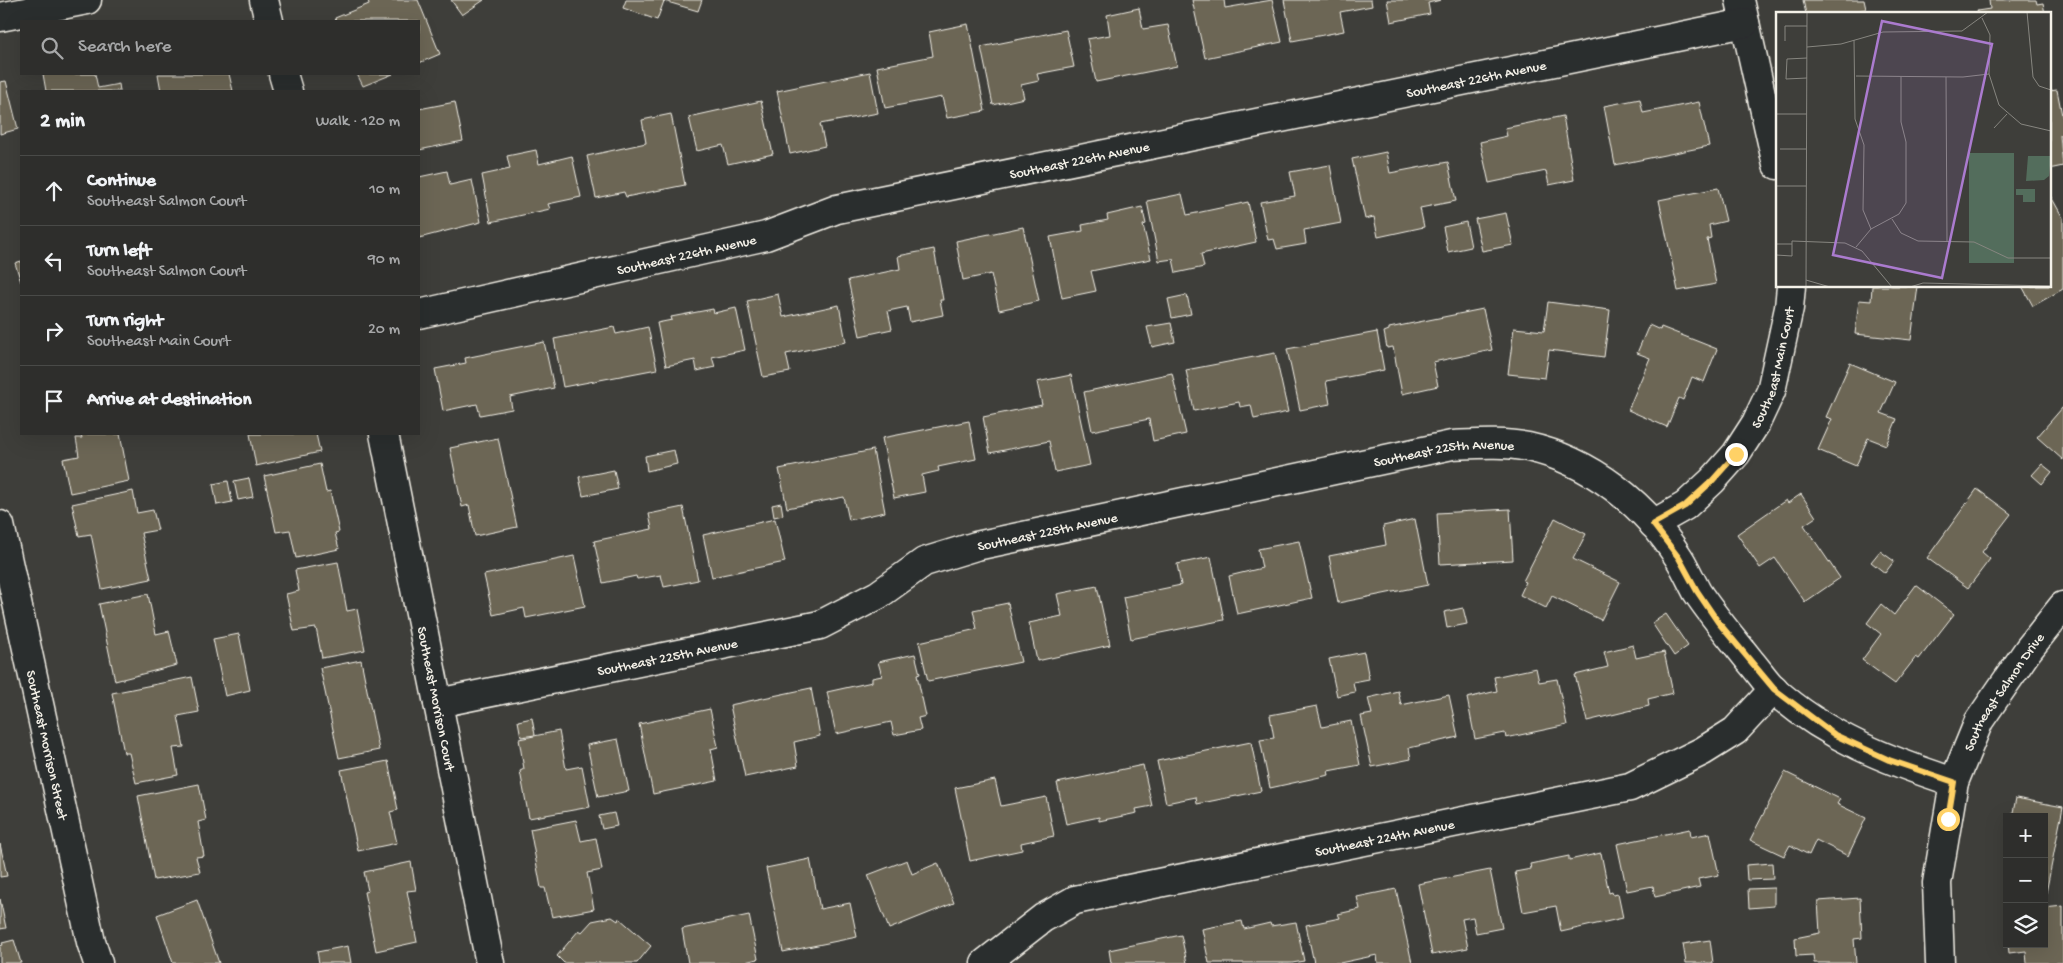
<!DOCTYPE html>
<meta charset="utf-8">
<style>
:root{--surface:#2e2e2c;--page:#3a3a38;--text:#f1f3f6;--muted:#a7a8a9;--line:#494a48}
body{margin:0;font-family:"Gochi Hand",sans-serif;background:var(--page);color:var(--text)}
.controls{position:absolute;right:15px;bottom:15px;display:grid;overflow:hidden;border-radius:0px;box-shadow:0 5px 20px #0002}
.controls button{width:45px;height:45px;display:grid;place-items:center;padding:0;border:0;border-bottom:1px solid var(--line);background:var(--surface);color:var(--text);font:25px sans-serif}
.stop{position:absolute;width:15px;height:15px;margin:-11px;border:4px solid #ffd166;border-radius:50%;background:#fff}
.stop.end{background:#ffd166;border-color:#fff;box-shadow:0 1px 5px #0008}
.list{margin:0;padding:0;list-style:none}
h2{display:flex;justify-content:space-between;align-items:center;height:65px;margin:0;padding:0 20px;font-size:21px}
h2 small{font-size:16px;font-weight:400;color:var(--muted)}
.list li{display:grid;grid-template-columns:32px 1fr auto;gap:15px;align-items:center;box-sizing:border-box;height:70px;padding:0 20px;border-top:1px solid var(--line)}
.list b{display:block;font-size:19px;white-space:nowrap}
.list p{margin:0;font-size:16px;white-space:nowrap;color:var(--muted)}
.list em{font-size:16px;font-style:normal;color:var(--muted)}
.icon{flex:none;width:28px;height:28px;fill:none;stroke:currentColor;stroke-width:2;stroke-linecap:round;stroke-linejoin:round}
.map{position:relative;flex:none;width:2063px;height:963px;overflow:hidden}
.search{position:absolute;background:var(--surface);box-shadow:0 5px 20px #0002;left:20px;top:20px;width:400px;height:55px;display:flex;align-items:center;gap:12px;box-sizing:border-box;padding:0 18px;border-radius:0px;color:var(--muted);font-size:19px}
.panel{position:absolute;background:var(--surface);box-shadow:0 5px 20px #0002;left:20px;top:90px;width:400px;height:345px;border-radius:0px}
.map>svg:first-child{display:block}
.building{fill:#6c6655;stroke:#f4f1e8}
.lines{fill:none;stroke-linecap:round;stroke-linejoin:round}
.street-casing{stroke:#f4f1e8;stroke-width:31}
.street{stroke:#2a2d2e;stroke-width:28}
.route{stroke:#ffd166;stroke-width:6}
.labels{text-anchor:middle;stroke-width:4.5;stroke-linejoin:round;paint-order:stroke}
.street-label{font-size:14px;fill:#f4f1e8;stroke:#2a2d2e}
.inset-road{fill:none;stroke:#878680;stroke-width:1}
.view{fill:#ab7bcf;fill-opacity:0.15;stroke:#ab7bcf;stroke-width:2.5}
.inset-edge{fill:none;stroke:#f4f1e8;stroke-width:2.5}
</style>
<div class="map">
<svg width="2063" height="963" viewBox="0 0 2063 963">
<rect width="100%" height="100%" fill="#3e3e3a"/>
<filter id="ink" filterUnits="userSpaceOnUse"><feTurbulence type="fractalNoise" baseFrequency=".02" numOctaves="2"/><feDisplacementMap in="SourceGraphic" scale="10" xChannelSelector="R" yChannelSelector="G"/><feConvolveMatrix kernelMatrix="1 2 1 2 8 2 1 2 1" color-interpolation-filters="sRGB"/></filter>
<g filter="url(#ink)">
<path class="building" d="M368 0H418L440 54 419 63V21H336L335 18 369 4Z
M451 0H484L462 15Z
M626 0H702L698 11 664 1 657 20 623 8Z
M1192 0H1224L1225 8 1272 0 1282 42 1205 58Z
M1284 0H1371L1372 6 1340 12 1344 31 1292 41Z
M1387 0H1441L1428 3 1430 14 1391 22Z
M1803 0H1864L1866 9 1844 14H1806Z
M1989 0H2036L2037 4 2043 3 2045 14H1978L1977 11 1990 9Z
M1139 8 1143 29 1168 25 1177 66 1096 82 1087 39 1110 35 1107 15Z
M968 24 985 111 947 118 942 97 885 108 877 67 933 56 929 32Z
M1066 30 1074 67 1037 74 1039 81 1021 85 1024 98 993 105 981 47Z
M870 72 878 113 820 124 825 146 790 154 777 91Z
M43 74H95L98 88 119 84 120 91H46Z
M158 74H229L233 91H161Z
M357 74H393L363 86Z
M6 81 18 129 0 134V82Z
M2057 90 2063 120V134L2060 135 2063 166 2049 169V91Z
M1640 99 1643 113 1699 102 1709 146 1615 165 1604 106Z
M761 101 773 154 728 164 723 145 697 151 689 117Z
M455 102 463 141 419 150V109Z
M671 114 685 185 626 197 624 192 596 198 587 156 646 143 642 120Z
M1563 116 1574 180 1549 185 1546 171 1489 183 1480 142 1507 136 1505 128Z
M536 150 539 164 572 156 581 197 548 204 550 209 491 222 482 175 510 169 507 156Z
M1386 152 1390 173 1448 162 1456 201 1420 208 1424 227 1378 237 1374 217 1365 219 1352 159Z
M1330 165 1341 223 1304 230 1306 244 1277 249 1274 239 1268 240 1260 202 1295 196 1290 172Z
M447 171 450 185 472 180 481 222 419 238V177Z
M1718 188 1726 221 1709 225 1711 238 1707 239 1716 284 1678 291 1659 200Z
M2049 193 2063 218V289L2033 306 2022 286H2049Z
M1182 194 1187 215 1248 202 1256 242 1201 254 1204 267 1176 273 1173 259 1159 261 1147 201Z
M1142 207 1146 224 1143 225 1151 259 1091 271 1096 291 1062 298 1050 237 1083 231 1082 225 1108 220 1107 215Z
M1506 213 1513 245 1482 251 1475 219Z
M1466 222 1471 247 1448 252 1443 227Z
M1023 227 1039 301 999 310 991 274 963 280 956 241Z
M934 249 943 300H940L943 315 910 322 907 307 888 311 892 329 860 336 848 280 900 269 898 256Z
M21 261V282L15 263Z
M1872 286H1918L1911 340 1855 334 1859 300 1871 301Z
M778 294 783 317 839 305 846 342 786 354 790 372 763 377 747 301Z
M1187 295 1191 314 1172 318 1168 299Z
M1548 302 1610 310 1604 357 1549 350 1545 378 1508 374 1514 328 1544 331Z
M736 308 745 350 712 357 715 367 697 371 695 360 666 366 657 323 672 320 671 317 713 309 714 313Z
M1483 309 1492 350 1433 362 1438 386 1402 394 1393 347 1387 348 1384 332 1389 330V328Z
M1171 323 1175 342 1152 347 1147 327Z
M1649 325 1660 330 1661 327 1717 349 1704 382 1692 377 1683 400 1679 398 1667 427 1628 410 1650 358 1637 353Z
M614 327 616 334 648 327 657 369 563 387 554 339Z
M1377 332 1384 370 1326 381 1330 404 1300 410 1287 349Z
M544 342 554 388 510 397 512 409 480 415 477 404 443 411 435 369 466 363 465 358Z
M1275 353 1288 412 1254 419 1251 405 1240 407 1239 402 1194 411 1186 370Z
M1850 363 1895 382 1881 413 1897 419 1886 445 1868 438 1856 466 1818 450 1832 419 1826 417Z
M1172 373 1186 434 1153 441 1149 419 1092 431 1084 392Z
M1071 375 1090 465 1055 472 1049 441 990 453 983 417 1042 405 1037 382Z
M2063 407V460L2037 437Z
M969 421 976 459 938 467 939 471 922 475 925 492 894 498 882 438Z
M81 434H120L129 481 70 493 63 459 79 456 76 438H82Z
M250 434H316L320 452 256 466Z
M498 438 517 527 475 536 469 505 462 507 450 448Z
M674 450 677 464 647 471 645 456Z
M873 450 885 512 849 520 844 497 787 508 779 469Z
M320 464 326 492 330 491 339 532 335 533 339 549 296 558 290 530 276 532 264 476Z
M2042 464 2052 472 2042 484 2032 475Z
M614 470 618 489 583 496 579 477Z
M249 478 253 497 238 500 234 481Z
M228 481 232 502 217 505 213 484Z
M1977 489 2011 514 1982 552 1990 559 1968 588 1927 558Z
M133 491 137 513 153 510 158 530 141 533 151 579 102 589 91 534 79 536 72 504Z
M1801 494 1816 517 1804 525 1840 578 1805 602 1775 558 1760 568 1737 534 1786 500 1788 503Z
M781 503 783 515 774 517 772 505Z
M683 507 698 580 664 587 661 575 637 579 636 576 603 583 594 541 652 529 649 514Z
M1510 509 1513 560 1440 564 1437 513Z
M1555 518 1586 534 1573 559 1620 582 1601 620 1552 596 1546 608 1520 595 1526 582 1523 581Z
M775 519 785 562 712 577 703 535Z
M1415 519 1428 585 1338 603 1329 556 1386 545 1383 526Z
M1299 541 1312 598 1237 614 1229 576 1262 568 1258 549Z
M1880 551 1894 561 1885 573 1871 562Z
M574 556 585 606 526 618 524 608 493 615 484 575Z
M1211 557 1224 620 1131 639 1123 597 1181 585 1177 564Z
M338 562 347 611 357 609 365 650 322 658 316 628 294 631 286 594 299 591 295 570Z
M1916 585 1954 614 1919 659 1916 657 1895 684 1862 660 1881 634 1867 623 1881 604 1894 615Z
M1097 586 1110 645 1037 661 1029 623 1062 616 1057 594Z
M148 594 156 634 169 631 177 665 115 681 99 604Z
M1008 603 1021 662 928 681 919 642 977 629 973 610Z
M1463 608 1467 624 1447 628 1444 612Z
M1666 614 1688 646 1674 656 1652 623Z
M239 634 250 690 225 696 213 639Z
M1633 645 1636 658 1664 652 1673 693 1648 699 1649 706 1587 721 1575 675 1608 667 1604 652Z
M1364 652 1369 679 1353 682 1355 692 1337 696 1329 659Z
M915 654 920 674 917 675 926 716 918 718 921 730 894 735 891 722 836 734 827 692 872 682V678L882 676 878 662Z
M361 660 379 750 339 758 320 668Z
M1536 668 1539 682 1557 679 1567 725 1506 738 1505 733 1475 739 1467 698 1497 691 1494 677Z
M192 677 199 712 178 716 184 747 173 748 178 775 136 783 129 753H124L112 693Z
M811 688 820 736 794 742 798 766 745 777 730 705Z
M1398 691 1401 705 1449 695 1458 737 1409 748 1411 759 1372 767 1361 716 1372 714 1368 698Z
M1317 706 1322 727 1351 721 1360 765 1328 771 1329 775 1270 788 1260 740 1274 738 1270 715Z
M710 709 718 747 711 749 717 781 653 794 639 724Z
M532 718 535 735 521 737 518 721Z
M559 731 566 769 582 766 590 807 529 818 520 771 524 769 519 739Z
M618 739 629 791 598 797 587 745Z
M1251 742 1261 791 1197 804 1196 797 1166 803 1157 761Z
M388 761 398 810 390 812 397 843 358 851 341 770Z
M1143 765 1152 806 1136 809 1137 813 1099 821V817L1066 824 1057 783Z
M1785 772 1840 799 1837 804 1866 818 1848 856 1816 840 1809 855 1790 845 1784 856 1750 840Z
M995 780 1001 806 1046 797 1054 836 1021 843 1022 850 970 861 955 788Z
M199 784 206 820 198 822 204 856 196 857 200 872 154 880 138 796Z
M2016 798 2063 807 2045 898 2044 817H2012Z
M614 813 617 826 602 829 599 816Z
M576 820 581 841 596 838 602 870 587 873 594 909 552 917 545 888H541L530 829Z
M1690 829 1691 837 1710 833 1719 875 1698 879 1700 887 1655 897 1653 886 1627 891 1617 844Z
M0 844 7 876 0 877Z
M1601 853 1609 893 1612 892 1613 895 1618 894 1623 918 1561 932 1556 906 1523 912 1515 872 1531 869 1530 864 1569 856V860Z
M810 859 820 909 850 903 857 937 783 952 766 868Z
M907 860 912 874 938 863 954 903 889 929 868 875Z
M411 862 416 890 407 891 417 942 376 951 364 892 368 891 364 872Z
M1772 863 1773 879 1747 880 1746 865Z
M1490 870 1502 928 1476 933 1473 917 1462 919 1468 948 1432 955 1418 884Z
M1774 888V906L1749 908 1748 889Z
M1396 889 1412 963H1378L1377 955 1340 963H1314L1306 925 1340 918 1338 914 1360 909 1357 897Z
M1860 898 1862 938 1854 939 1856 963H1814L1813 955 1796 956 1795 938 1820 933 1818 901Z
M0 899 6 928 0 929Z
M197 900 219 963H173L157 915Z
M2063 906V963H2027L2026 951 2009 953 2008 944H2044V908Z
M749 915 758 959 740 963H688L682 929Z
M612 917 618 921 619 918 651 946 637 963H564L557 956 579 930 582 932 592 921Z
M1242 921 1244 929 1270 923 1271 926 1296 922 1304 961 1292 963H1209L1202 929Z
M1181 935 1187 963H1111L1109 950Z
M14 940 21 963H0V946L3 945 2 943Z
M1710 940 1713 963H1686L1683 944Z
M348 946 351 963H319L317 952Z"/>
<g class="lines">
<g class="street-casing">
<g id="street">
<path d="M264 0 269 21"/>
<path d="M1740 0 1777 165"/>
<path d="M0 17 87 0"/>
<path d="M283 74 288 91"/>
<path id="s1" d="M419 314 766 236 837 209 1745 23"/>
<path id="s2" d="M384 434 490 963"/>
<path id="s3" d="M1653 524 1685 506 1712 481 1736 454 1756 423 1771 391 1789 308 1791 286"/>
<path id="s4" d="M0 525 91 942 98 963"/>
<path id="s5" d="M438 703 820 625 878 595 924 562 976 546 1452 445C1477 444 1503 442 1528 447 1591 461 1645 504 1679 558 1686 569 1691 581 1697 592 1713 616 1732 638 1750 661 1758 670 1765 681 1774 690 1826 737 1889 761 1954 782"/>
<path id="s6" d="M985 963 1043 918 1075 900 1630 787 1703 751 1735 731 1774 689"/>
<path id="s7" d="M1940 963 1937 883 1954 782 1979 721 2028 650 2063 606"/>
</g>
</g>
<use href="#street" class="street"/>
</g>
</g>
<g class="lines" filter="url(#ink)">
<path class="route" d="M1736 454 1712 481 1685 506 1653 524 1679 558 1697 591 1718 622 1774 689 1835 735 1889 760 1954 782 1948 819"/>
</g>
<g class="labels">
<g class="street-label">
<text dy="5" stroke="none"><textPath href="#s1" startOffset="1084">Southeast 226th Avenue</textPath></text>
<text dy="5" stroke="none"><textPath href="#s1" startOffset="679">Southeast 226th Avenue</textPath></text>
<text dy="5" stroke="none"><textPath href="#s1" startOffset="274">Southeast 226th Avenue</textPath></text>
<text dy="5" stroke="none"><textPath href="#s3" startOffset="205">Southeast Main Court</textPath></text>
<text dy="5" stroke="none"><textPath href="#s5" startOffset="1044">Southeast 225th Avenue</textPath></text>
<text dy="5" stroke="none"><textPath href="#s5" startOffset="639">Southeast 225th Avenue</textPath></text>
<text dy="5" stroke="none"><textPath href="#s5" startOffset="234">Southeast 225th Avenue</textPath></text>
<text dy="5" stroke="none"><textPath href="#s7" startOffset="286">Southeast Salmon Drive</textPath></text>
<text dy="5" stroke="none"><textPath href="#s2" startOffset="270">Southeast Morrison Court</textPath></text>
<text dy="5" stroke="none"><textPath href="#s4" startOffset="225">Southeast Morrison Street</textPath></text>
<text dy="5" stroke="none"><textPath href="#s6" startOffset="426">Southeast 224th Avenue</textPath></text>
</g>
</g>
<g transform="translate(1776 12)">
<rect width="275" height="275" fill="#3e3e3a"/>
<path d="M193 141H238V251H193ZM252 144H275L273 164 268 168 250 169ZM240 177H259V190H247V183H240Z" fill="#536d5c"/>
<path class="inset-road" d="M251 0 257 65 263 74 275 78M206 6 214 23 213 62 223 93 245 112 275 119M78 28 79 107 88 133 87 198 95 217M9 29V14H31M31 35 65 32 107 20 186 19 212 0M31 46 11 47 10 67 31 66M80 64 187 65 213 62M170 65 171 230M0 102H31M218 116 231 102M4 137H30M0 174H30M116 207 125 221 142 229 198 230 232 246H275M0 232H16M80 235 95 217 123 202 130 191V130L125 110V65M0 243 16 244V229L69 231 86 239 116 275M30 268 54 275M30 275 31 0M134 275 147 271 275 274"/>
<path class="view" d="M106 9 216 32 166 266 57 243Z"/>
<rect width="275" height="275" class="inset-edge"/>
</g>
</svg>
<div class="controls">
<button>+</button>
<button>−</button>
<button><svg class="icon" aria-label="layers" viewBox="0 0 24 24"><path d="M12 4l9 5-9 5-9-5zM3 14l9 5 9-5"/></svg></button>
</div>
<div class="stop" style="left:1948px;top:819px"></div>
<div class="stop end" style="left:1736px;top:454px"></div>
<div class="search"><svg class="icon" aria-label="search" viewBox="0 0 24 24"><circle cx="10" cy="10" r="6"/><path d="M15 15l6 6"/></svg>Search here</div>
<section class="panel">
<h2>2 min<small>Walk · 120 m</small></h2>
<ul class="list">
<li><svg class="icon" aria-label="ahead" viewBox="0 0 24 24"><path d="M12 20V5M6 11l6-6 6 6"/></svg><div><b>Continue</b><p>Southeast Salmon Court</p></div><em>10 m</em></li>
<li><svg class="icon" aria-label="left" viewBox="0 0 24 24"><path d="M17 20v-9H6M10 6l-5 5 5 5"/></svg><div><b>Turn left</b><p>Southeast Salmon Court</p></div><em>90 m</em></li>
<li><svg class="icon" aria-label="right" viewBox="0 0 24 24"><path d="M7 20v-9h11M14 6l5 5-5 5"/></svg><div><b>Turn right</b><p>Southeast Main Court</p></div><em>20 m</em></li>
<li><svg class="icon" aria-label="arrive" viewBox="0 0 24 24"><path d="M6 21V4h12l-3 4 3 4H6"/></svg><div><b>Arrive at destination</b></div></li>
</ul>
</section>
</div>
